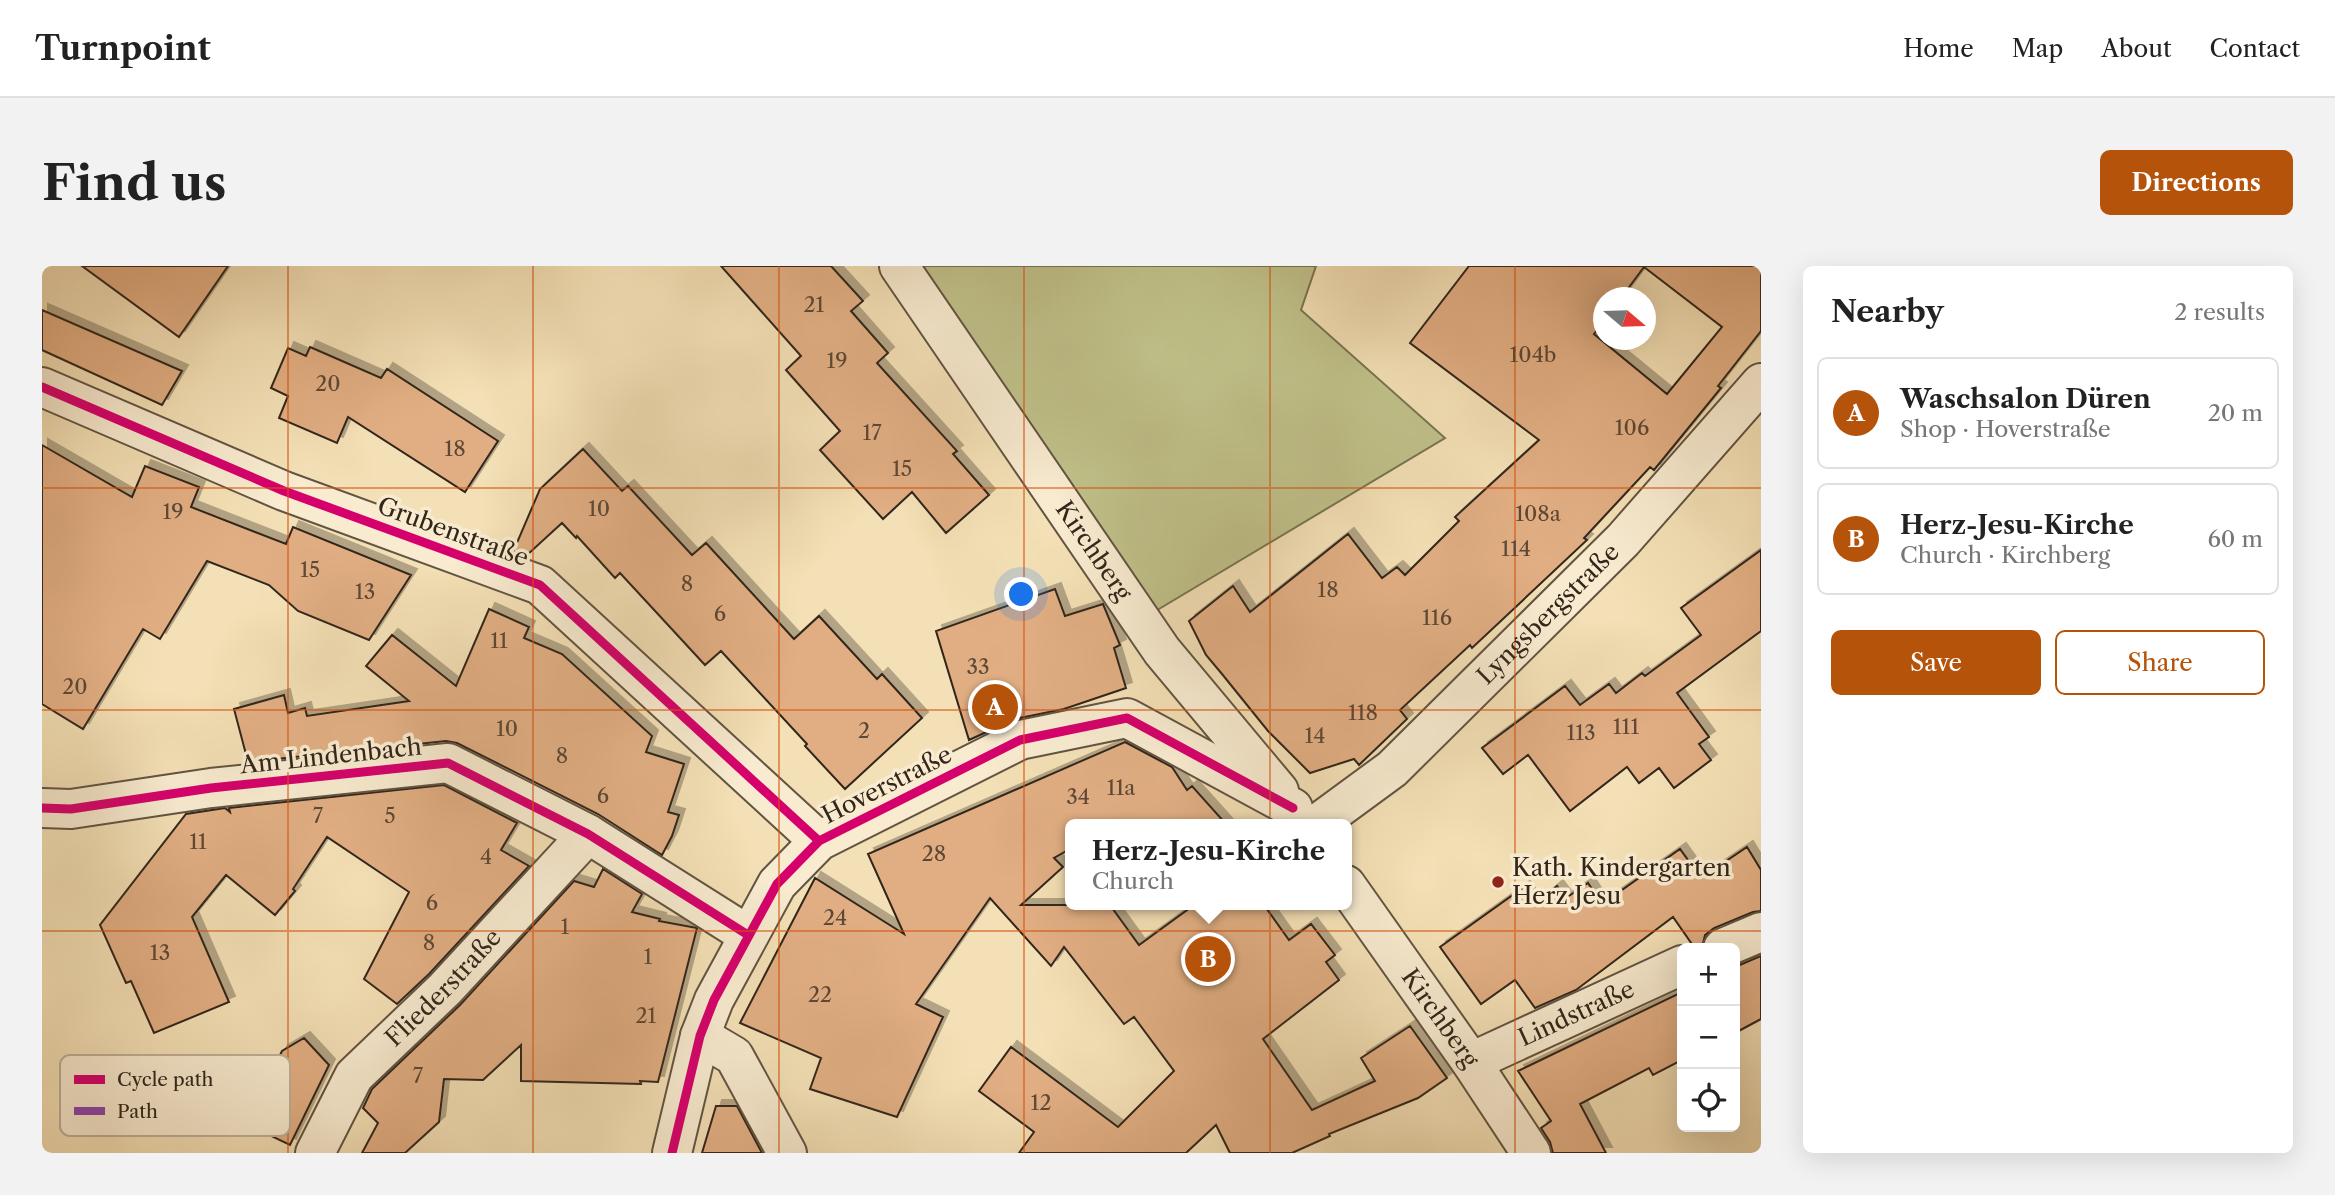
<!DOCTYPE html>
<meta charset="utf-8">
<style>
:root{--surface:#fff;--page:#f2f2f2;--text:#222;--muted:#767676;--line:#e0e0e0;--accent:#b45309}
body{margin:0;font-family:"Libre Caslon Text",serif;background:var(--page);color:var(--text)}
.controls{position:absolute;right:21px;bottom:21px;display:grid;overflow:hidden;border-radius:10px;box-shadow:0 7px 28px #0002}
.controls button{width:63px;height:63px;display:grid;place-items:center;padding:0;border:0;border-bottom:2px solid var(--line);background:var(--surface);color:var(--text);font:35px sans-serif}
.compass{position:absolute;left:1551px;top:21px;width:63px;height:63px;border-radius:50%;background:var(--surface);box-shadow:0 7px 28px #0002;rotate:109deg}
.you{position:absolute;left:980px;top:329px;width:24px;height:24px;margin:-18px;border:5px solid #fff;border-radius:50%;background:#1a73e8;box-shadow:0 0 0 10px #1a73e833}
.badge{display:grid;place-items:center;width:46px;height:46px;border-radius:50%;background:var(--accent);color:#fff;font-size:23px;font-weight:700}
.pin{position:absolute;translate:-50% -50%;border:4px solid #fff;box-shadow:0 2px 7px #0006}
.popup{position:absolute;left:1023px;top:553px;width:287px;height:91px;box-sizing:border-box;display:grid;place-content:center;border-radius:10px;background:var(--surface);filter:drop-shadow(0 2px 5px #0005);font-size:23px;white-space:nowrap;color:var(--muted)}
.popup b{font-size:26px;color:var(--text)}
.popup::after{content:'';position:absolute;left:50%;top:100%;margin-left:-14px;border:14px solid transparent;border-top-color:var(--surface)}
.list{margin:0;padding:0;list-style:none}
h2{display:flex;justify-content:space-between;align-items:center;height:91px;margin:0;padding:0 28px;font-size:30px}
h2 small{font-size:23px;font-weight:400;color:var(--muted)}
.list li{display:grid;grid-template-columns:46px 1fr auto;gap:21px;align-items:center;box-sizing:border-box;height:112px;margin:0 14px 14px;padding:0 14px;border:2px solid var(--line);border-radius:10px}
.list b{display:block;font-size:26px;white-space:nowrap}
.list p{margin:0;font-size:23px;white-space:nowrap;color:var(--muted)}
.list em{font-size:23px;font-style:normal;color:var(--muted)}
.actions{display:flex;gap:14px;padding:21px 28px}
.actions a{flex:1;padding:16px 0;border:2px solid var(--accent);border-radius:10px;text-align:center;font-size:24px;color:var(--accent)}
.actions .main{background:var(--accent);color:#fff}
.icon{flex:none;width:38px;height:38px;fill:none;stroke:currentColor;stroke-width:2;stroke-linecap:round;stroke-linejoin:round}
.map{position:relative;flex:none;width:1719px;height:887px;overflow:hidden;border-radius:10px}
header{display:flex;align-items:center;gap:42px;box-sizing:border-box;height:98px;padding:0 35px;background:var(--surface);border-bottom:2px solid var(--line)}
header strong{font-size:33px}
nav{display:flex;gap:38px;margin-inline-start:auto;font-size:24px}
.intro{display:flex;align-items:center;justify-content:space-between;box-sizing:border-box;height:168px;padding:0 42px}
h1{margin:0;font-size:49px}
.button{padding:18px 32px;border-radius:10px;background:var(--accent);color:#fff;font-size:24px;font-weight:700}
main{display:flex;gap:42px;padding:0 42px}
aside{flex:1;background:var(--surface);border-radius:10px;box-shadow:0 7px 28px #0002}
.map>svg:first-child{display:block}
.green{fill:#c0c18a;stroke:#797452;stroke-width:2}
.building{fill:#e1ae83;stroke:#32261b;stroke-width:2;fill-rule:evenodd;filter:url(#shadow)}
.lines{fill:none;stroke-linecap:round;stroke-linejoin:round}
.minor-casing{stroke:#625442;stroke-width:42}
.minor{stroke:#f8ebd0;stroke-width:38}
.cycleway-casing{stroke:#f8ebd0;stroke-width:13}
.cycleway{stroke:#d6006c;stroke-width:9}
.grid{fill:none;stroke:#d6540e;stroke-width:2;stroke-opacity:0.55}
.poi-dot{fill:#8f2418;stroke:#f8ebd0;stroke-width:2.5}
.labels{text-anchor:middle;stroke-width:7;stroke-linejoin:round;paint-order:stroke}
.number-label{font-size:21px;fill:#5e4835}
.street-label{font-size:24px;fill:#32261b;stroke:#f8ebd0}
.poi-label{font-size:24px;fill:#32261b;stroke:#f8ebd0;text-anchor:start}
.key{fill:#f8ebd0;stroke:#bdb09a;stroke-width:2}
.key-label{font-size:19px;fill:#32261b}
</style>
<header>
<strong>Turnpoint</strong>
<nav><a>Home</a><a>Map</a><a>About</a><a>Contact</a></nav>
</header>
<div class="intro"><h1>Find us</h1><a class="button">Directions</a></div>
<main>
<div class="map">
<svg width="1719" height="887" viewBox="0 0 1719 887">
<defs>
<filter id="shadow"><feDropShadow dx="6" dy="-6" stdDeviation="0" flood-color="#0004"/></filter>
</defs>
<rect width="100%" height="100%" fill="#f4e0b6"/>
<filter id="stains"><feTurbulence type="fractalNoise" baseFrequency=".00286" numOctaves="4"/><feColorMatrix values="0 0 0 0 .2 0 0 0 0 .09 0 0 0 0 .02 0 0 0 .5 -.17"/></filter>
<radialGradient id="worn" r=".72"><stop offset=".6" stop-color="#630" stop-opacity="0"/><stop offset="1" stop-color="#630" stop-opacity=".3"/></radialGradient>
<path class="green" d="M873 0H1274L1259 44 1403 172 1112 346Z"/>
<path class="building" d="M40 0H186L137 71Z
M679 0H789L821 35 809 45 846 87 835 97 915 185 911 188 947 229 904 267 870 226 841 253 778 184 798 165 744 104 759 90Z
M1427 0H1719V65L1676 120 1679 122 1612 204 1608 201 1542 272 1545 274 1430 382 1428 379 1358 444 1365 453 1317 499 1312 493 1268 507 1226 465 1180 408 1164 389 1147 355 1191 320 1208 346 1306 268 1340 312 1355 301 1363 309 1417 255 1413 251 1497 174 1368 77ZM1602 1 1680 61 1625 128 1552 68 1562 55V32H1579Z
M0 44 140 105 120 139 0 84Z
M268 81 339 112 345 103 456 175 423 226 306 151 295 177 237 152 246 130 229 122 246 82 264 90Z
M0 179 90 231 103 200 157 221 149 241 244 278 251 261 369 309 327 374 256 345 227 319 165 295 118 373 101 363 41 463 0 438Z
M541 183 580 225 586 220 650 289 664 277 752 373 777 350 835 413 840 408 880 452 803 523 763 480 765 478 679 385 663 399 578 307 573 312 535 270 534 272 520 257 484 290 471 286 498 223Z
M1719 284V365L1635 427 1667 471 1657 478 1669 494 1632 522 1617 502 1597 517 1585 501 1528 545 1486 489 1461 508 1440 482 1523 420 1538 439 1567 418 1574 427 1600 407 1603 410 1659 369 1639 342Z
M1013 323 1023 350 1061 338 1078 379 1072 382 1084 422 1022 443 973 453 927 474 894 365Z
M447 343 487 361 482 372 520 388 610 470 604 486 642 498 626 546 637 549 630 570 620 589 556 548 415 477 404 475 206 496 192 443 242 429 246 447 263 442 265 450 367 435 324 400 350 369 414 420Z
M1083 476 1130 501 1145 524 1150 520 1184 558H1028V583L1012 592 1021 601 979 639H1068L1097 679 1152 639H1222L1247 674 1269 658 1293 689 1284 696 1297 714 1221 773 1270 844 1333 815 1319 792 1368 760 1405 812 1376 832 1287 868 1288 870 1250 887H1188L1174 859 1144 887H977L992 866 937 825 969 781 1076 861 1132 805 1092 751 1082 758 1022 681 1009 700 948 632 874 738 901 751 855 851 768 823 779 792 698 757 773 612 862 668 826 588Z
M402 519 475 557 459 584 487 600 387 708 355 738 322 713 367 626 285 571 251 623 253 625 233 649 184 609 150 651 187 736 112 767 89 715 84 717 58 659 144 548 183 542 188 546 187 542Z
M1705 581 1719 604V645L1711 646 1672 662 1663 669 1660 682 1652 681 1631 651 1534 724 1493 742 1473 714 1439 738 1398 681 1482 621 1494 638 1515 620 1524 632 1546 617 1560 638 1638 583 1659 612Z
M561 603 600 628 590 646 618 653 617 655 655 662 616 816 598 815 599 818 479 815V779L441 814 402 813 397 856 363 887H320L336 857 321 842 330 823 418 739 532 615 552 621Z
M1719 690V753L1693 767V701Z
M1640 726V794L1611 809 1607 802 1538 838 1564 887H1511L1508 876 1499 862 1509 855 1476 805Z
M262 772 287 799 248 879 204 858 240 785Z
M674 840H695L720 887H660Z"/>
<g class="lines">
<g class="minor-casing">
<g id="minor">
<path id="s1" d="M857 0 1120 385 1237 525"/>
<path d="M0 121 242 225 498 319 777 575"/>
<path d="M0 542 29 543 169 522 406 497 546 568 706 669"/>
<path id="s2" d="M1275 558 1350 503 1581 274 1719 117"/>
<path id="s3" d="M1304 619 1429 796 1489 887"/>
<path d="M1681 682 1719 666"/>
<path d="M658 770 692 790 745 887"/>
<path id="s4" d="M1429 796 1640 699"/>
<path id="s5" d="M273 887 312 810 403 723 546 568"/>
<path d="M630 887 658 770 672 734 735 618 777 575 978 474 1085 452 1251 542"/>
</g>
</g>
<use href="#minor" class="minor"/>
<g class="cycleway-casing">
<path id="cycleway" d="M0 121 242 225 498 319 777 575
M0 542 29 543 169 522 406 497 546 568 706 669
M630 887 658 770 672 734 735 618 777 575 978 474 1085 452 1251 542"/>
</g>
<use href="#cycleway" class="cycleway"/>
</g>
<path class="grid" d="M246 0V887M491 0V887M737 0V887M982 0V887M1228 0V887M1473 0V887M0 222H1719M0 444H1719M0 665H1719"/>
<circle class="poi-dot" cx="1456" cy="616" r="7"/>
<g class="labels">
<g class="number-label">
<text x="772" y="46">21</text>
<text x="1491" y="96">104b</text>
<text x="795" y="102">19</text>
<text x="286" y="125">20</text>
<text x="1590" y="169">106</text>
<text x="830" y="174">17</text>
<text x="413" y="190">18</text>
<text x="860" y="210">15</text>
<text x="557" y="250">10</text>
<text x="131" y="253">19</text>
<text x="1496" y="255">108a</text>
<text x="1474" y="290">114</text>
<text x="268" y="311">15</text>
<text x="645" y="325">8</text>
<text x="1286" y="331">18</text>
<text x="323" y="333">13</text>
<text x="678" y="355">6</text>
<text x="1395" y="359">116</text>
<text x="457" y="382">11</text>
<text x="936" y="408">33</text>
<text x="33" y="428">20</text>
<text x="1321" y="454">118</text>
<text x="1584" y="468">111</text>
<text x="465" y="470">10</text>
<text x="822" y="472">2</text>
<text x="1539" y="474">113</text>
<text x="1273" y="477">14</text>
<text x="520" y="497">8</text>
<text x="1079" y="529">11a</text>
<text x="561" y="537">6</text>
<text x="1036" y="538">34</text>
<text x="276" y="557">7</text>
<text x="348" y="557">5</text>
<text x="156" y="583">11</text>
<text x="892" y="595">28</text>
<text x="444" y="598">4</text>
<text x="390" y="644">6</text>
<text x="793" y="659">24</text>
<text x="523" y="668">1</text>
<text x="387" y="684">8</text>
<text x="118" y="694">13</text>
<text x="606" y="698">1</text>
<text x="778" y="736">22</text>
<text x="604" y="757">21</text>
<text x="376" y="817">7</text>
<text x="999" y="844">12</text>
</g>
<g class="street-label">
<text transform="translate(411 266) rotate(20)" y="8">Grubenstraße</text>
<text dy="8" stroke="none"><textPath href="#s1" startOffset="345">Kirchberg</textPath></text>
<text dy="8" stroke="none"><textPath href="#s2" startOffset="313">Lyngsbergstraße</textPath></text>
<text transform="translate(289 490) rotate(-6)" y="8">Am Lindenbach</text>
<text transform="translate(845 519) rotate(-27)" y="8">Hoverstraße</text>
<text dy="8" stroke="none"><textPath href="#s5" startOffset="212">Fliederstraße</textPath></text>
<text dy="8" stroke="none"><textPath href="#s4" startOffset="116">Lindstraße</textPath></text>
<text dy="8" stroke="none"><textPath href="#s3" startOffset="163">Kirchberg</textPath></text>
</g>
<g class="poi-label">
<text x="1470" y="610">Kath. Kindergarten<tspan x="1470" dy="28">Herz Jesu</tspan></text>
</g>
</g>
<rect x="18" y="789" width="230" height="81" rx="10" class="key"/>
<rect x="32" y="809" width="31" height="9" fill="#d6006c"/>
<rect x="32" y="841" width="31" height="8" fill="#8e44ad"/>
<g class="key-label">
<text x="75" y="820">Cycle path</text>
<text x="75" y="852">Path</text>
</g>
<rect width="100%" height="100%" filter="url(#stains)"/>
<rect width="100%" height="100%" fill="url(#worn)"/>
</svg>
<div class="controls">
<button>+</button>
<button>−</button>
<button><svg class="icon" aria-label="locate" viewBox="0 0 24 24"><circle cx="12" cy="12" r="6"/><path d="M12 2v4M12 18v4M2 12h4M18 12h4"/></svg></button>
</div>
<svg class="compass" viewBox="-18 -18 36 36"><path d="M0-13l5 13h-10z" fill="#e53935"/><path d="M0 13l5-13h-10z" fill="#767676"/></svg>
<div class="you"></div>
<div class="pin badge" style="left:953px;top:441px">A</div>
<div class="pin badge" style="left:1166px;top:693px">B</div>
<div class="popup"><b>Herz-Jesu-Kirche</b>Church</div>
</div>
<aside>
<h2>Nearby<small>2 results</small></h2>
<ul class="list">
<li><span class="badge">A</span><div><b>Waschsalon Düren</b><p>Shop · Hoverstraße</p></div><em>20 m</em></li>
<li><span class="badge">B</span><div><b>Herz-Jesu-Kirche</b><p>Church · Kirchberg</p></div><em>60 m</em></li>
</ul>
<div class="actions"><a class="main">Save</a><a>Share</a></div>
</aside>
</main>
